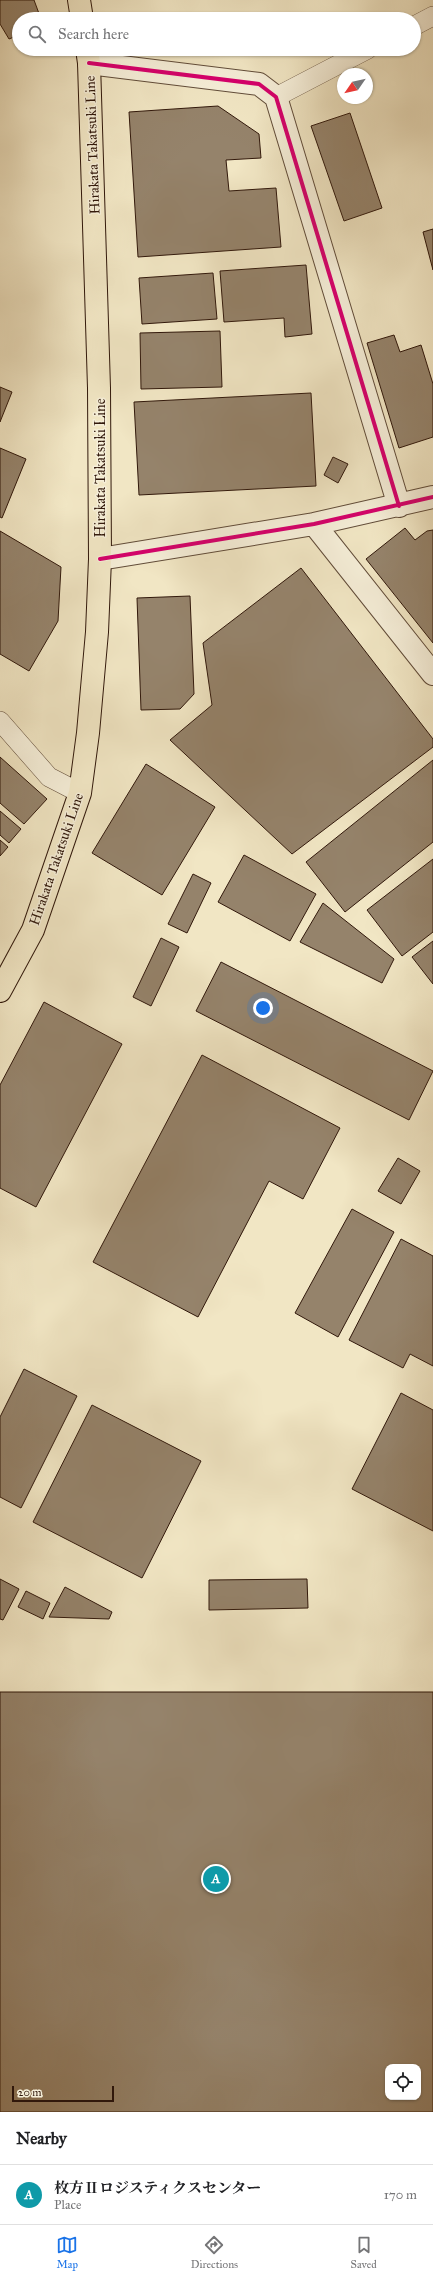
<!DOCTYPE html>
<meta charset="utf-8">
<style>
:root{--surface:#fff;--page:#f2f2f2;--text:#202124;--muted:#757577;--line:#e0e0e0;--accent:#1a73e8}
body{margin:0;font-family:"IM FELL Great Primer","Noto Serif JP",serif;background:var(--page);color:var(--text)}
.controls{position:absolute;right:12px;bottom:12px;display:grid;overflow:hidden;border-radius:8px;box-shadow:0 1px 3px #0004}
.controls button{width:36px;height:36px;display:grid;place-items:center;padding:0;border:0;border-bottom:1px solid var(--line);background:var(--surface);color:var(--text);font:20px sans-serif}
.compass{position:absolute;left:337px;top:68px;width:36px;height:36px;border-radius:50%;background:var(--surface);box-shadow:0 1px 3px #0004;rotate:236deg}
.scale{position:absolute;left:12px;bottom:10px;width:102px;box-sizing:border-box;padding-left:4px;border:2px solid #31180b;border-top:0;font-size:11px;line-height:14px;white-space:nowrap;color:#31180b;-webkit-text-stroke:3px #f6efd9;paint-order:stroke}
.you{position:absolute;left:263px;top:1008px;width:14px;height:14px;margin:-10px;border:3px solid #fff;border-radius:50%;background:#1a73e8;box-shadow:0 0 0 6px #1a73e833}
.badge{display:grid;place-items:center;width:26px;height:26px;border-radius:50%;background:var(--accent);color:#fff;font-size:13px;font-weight:700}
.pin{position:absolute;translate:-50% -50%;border:2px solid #fff;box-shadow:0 1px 4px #0006}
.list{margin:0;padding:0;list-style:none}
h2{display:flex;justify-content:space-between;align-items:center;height:52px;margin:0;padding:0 16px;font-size:17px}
h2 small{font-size:13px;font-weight:400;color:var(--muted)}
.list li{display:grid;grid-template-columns:26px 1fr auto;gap:12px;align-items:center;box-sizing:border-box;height:60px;padding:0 16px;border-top:1px solid var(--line)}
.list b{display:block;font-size:15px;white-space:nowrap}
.list p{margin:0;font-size:13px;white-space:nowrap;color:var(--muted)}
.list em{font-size:13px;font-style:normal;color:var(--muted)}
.icon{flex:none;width:22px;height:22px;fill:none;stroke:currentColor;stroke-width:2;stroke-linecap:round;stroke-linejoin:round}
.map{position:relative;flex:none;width:433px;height:2112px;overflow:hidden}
.search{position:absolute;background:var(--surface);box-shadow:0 1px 3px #0004;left:12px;right:12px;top:12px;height:44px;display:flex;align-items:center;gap:10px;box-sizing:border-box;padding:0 14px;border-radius:22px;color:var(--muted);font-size:15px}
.sheet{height:112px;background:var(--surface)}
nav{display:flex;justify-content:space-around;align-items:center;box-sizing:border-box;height:56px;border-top:1px solid var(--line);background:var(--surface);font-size:11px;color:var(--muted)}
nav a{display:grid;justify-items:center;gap:2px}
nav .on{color:var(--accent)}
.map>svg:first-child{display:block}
.building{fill:#95836b;stroke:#31180b;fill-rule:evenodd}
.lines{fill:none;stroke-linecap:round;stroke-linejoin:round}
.lane-casing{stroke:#614c39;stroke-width:20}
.street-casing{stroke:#614c39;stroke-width:24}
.primary-casing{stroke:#31180b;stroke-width:24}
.lane{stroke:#f6efd9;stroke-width:19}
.street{stroke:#f6efd9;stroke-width:22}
.primary{stroke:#f1e6c4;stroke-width:22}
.cycleway-casing{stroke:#f6efd9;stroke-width:6}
.cycleway{stroke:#d6006c;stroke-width:4}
.labels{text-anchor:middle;stroke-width:3;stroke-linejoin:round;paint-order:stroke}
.street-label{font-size:14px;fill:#31180b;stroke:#f6efd9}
</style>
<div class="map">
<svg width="433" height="2112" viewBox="0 0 433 2112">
<rect width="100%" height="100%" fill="#f1e6c4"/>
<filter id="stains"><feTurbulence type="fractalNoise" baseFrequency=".005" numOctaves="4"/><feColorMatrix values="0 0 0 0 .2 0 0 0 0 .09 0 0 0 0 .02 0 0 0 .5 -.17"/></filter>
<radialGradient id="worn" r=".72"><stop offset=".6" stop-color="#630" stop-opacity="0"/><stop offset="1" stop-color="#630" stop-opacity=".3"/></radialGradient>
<path class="building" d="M0 0H34L41 19H19V35L9 39 0 24Z
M218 106 259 134 261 158 226 160 229 191 276 188 281 247 138 257 129 112Z
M350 113 382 208 344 221 311 126Z
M433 229V270L423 232Z
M306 265 312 334 285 337 284 318 224 322 220 271Z
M213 273 217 319 142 324 139 278Z
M220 331 222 387 141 389 140 333Z
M394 335 400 352 421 345 433 384V437L399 448 367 343Z
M0 387 12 392 0 422Z
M311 393 316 486 139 495 134 402Z
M0 448 26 459 2 518 0 517Z
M333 457 348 464 338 483 324 475Z
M405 528 415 540 427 531 433 530V643L366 559Z
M0 531 61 567 58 621 29 671 0 654Z
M301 568 433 739V747L292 854 170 740 212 705 203 643Z
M190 596 194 694 180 709 141 710 137 598Z
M0 757 47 799 24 824 0 803Z
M433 760V842L345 912 306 862Z
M146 764 215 807 162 895 92 853Z
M0 811 21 829 9 843 0 835Z
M0 840 8 847 0 856Z
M244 855 316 894 290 941 218 902Z
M433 859V932L402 956 367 910Z
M193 874 211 883 187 933 168 924Z
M323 903 394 959 382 983 300 942Z
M161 938 179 947 151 1006 133 997Z
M433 941V984L412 957Z
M221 962 433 1071 409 1120 196 1011Z
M44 1002 122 1044 36 1207 0 1188V1085Z
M202 1055 340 1128 303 1199 269 1181 198 1317 93 1262Z
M398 1158 420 1171 401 1204 378 1191Z
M352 1209 394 1232 338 1337 295 1313Z
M401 1239 433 1256V1366L410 1354 403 1368 349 1340Z
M24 1369 77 1396 21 1508 0 1497V1417Z
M401 1393 433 1410V1531L352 1489Z
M92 1405 201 1461 142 1578 33 1522Z
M0 1579 19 1589 3 1620 0 1619Z
M307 1579 308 1608 209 1610V1580Z
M65 1587 112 1612 109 1619 49 1617Z
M26 1591 50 1603 43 1619 18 1607Z
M0 1692H433V2112H0ZM388 2067H418V2097H388Z"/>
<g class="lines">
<g class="lane-casing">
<path id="lane" d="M414 26 433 16
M276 97 368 49
M0 721 49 777 80 793"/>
</g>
<g class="street-casing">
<path id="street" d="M89 63 259 84 276 97 399 506
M314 524 433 674
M100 559 314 524 433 497"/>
</g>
<g class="primary-casing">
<path id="primary" d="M79 0 82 19
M0 991 33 930 80 793 88 733 97 632 100 559 99 388 89 63 87 49"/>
</g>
<use href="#lane" class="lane"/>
<use href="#street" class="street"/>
<use href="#primary" class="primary"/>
<g class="cycleway-casing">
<path id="cycleway" d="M89 63 259 84 276 97 399 506
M100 559 314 524 433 497"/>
</g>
<use href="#cycleway" class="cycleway"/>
</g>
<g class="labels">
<g class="street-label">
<text transform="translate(92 145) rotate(-92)" y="5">Hirakata Takatsuki Line</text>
<text transform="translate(100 468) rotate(-90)" y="5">Hirakata Takatsuki Line</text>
<text transform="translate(56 859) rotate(-71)" y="5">Hirakata Takatsuki Line</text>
</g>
</g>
<rect width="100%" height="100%" filter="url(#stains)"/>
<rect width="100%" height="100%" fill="url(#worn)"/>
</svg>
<div class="controls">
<button><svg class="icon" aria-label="locate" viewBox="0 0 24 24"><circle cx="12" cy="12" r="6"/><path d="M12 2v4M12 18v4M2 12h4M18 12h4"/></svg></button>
</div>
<svg class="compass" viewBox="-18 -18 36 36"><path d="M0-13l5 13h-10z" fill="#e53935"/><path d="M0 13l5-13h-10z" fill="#757577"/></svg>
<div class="scale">20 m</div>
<div class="you"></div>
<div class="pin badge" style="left:216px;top:1879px;background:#0f9aa8">A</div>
<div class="search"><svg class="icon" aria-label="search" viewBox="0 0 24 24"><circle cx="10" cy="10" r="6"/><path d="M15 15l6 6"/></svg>Search here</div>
</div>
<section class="sheet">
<h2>Nearby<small></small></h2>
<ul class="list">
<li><span class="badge" style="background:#0f9aa8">A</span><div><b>枚方Ⅱロジスティクスセンター</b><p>Place</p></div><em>170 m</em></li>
</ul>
</section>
<nav>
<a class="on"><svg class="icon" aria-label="map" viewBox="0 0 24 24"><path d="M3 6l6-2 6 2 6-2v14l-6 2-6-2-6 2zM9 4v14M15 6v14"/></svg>Map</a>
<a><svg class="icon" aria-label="directions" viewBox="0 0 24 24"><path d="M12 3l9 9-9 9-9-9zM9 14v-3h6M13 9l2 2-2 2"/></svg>Directions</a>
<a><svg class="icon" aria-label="saved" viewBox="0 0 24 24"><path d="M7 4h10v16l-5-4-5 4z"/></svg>Saved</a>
</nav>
